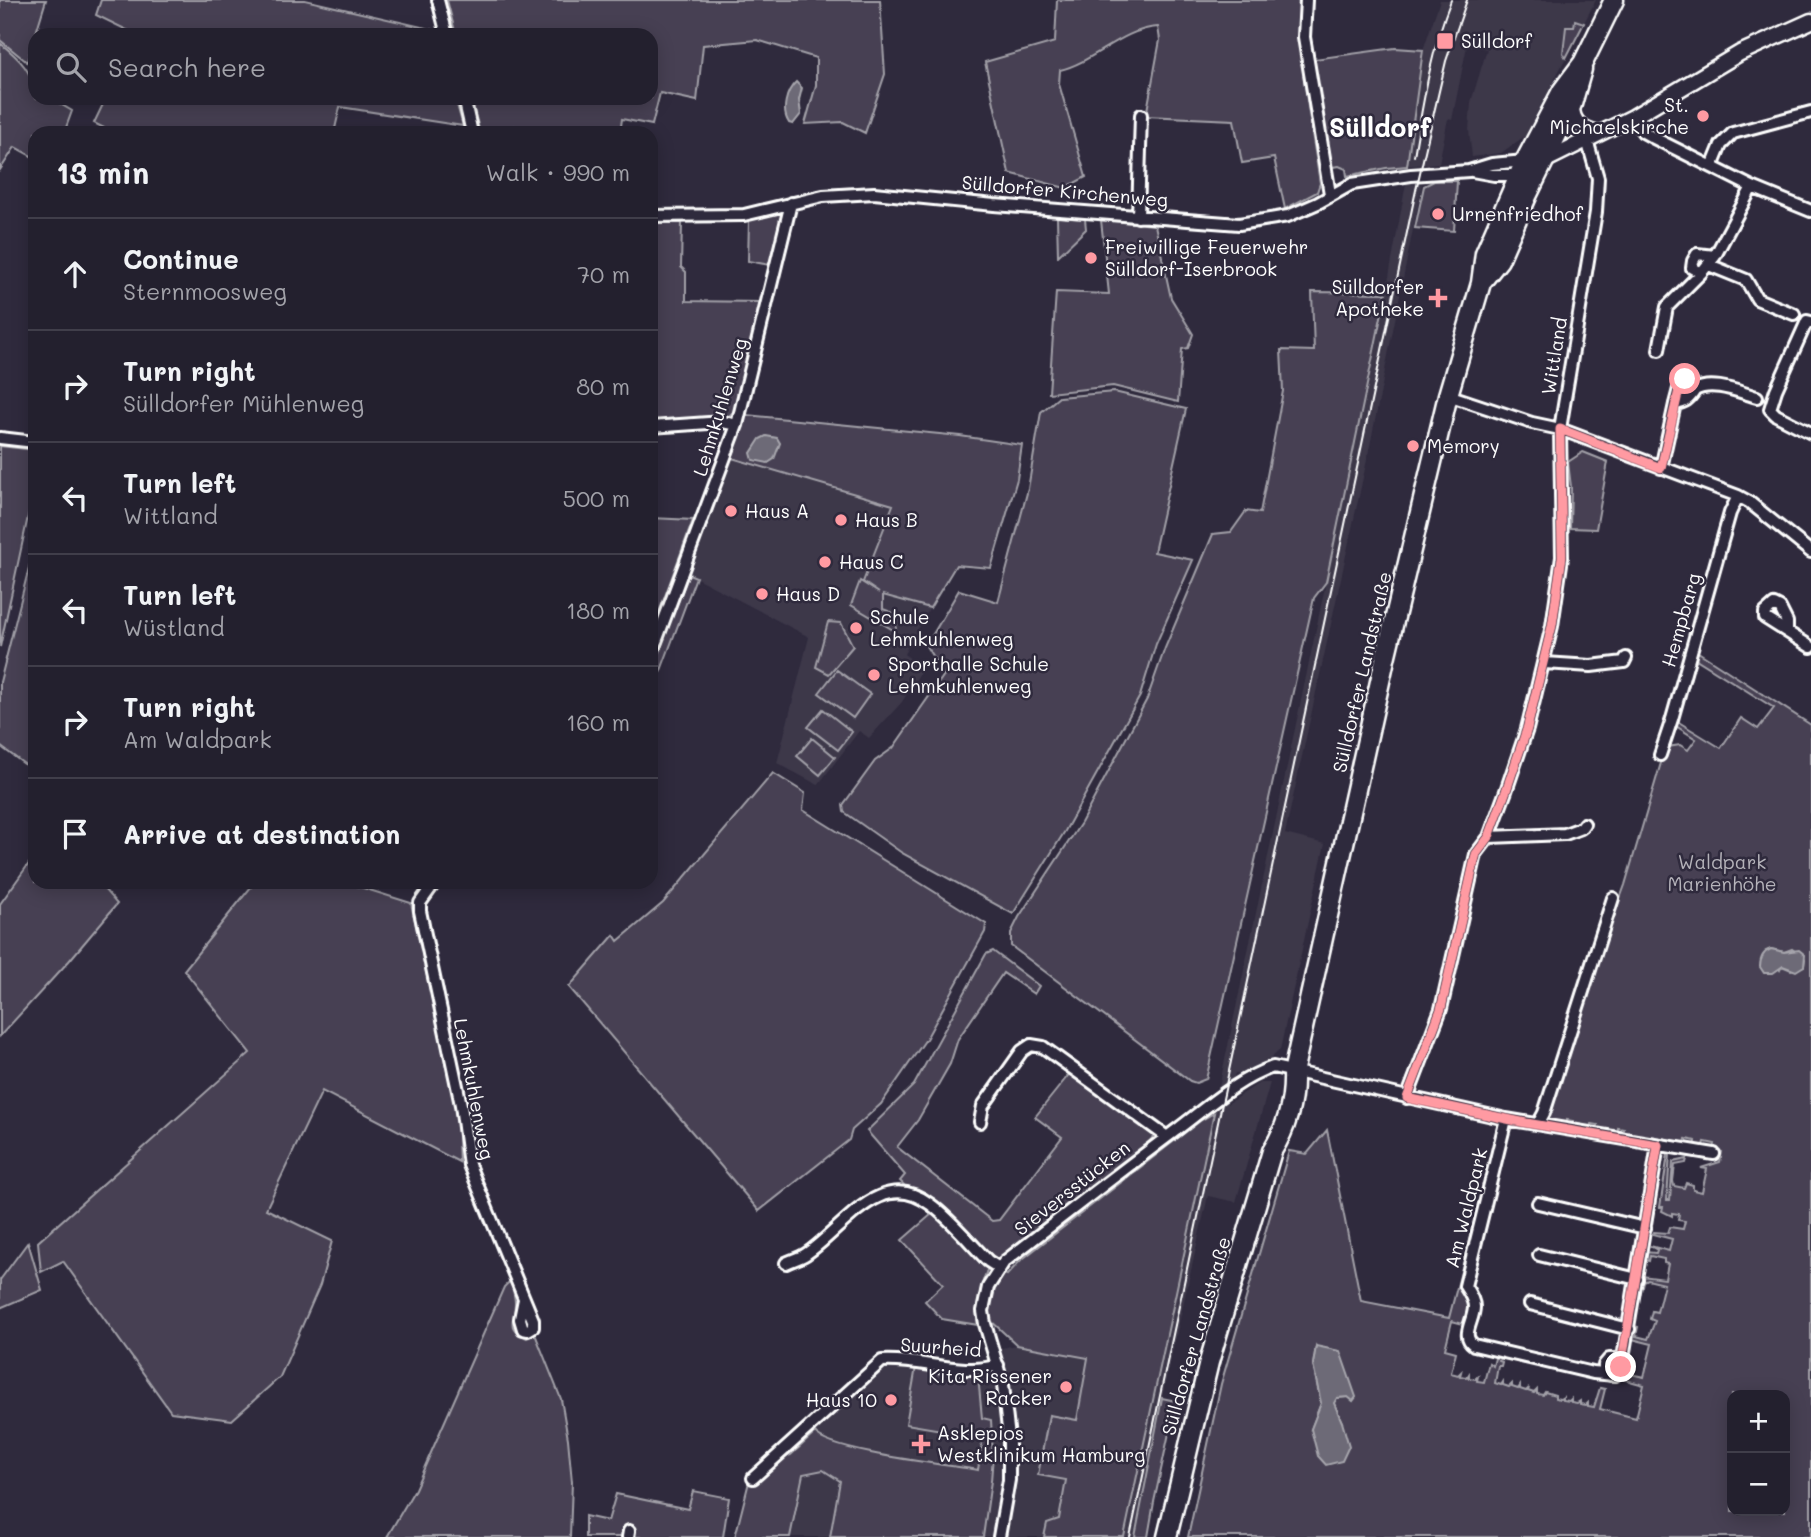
<!DOCTYPE html>
<meta charset="utf-8">
<style>
:root{--surface:#23202e;--page:#2f2d3a;--text:#f1f3f6;--muted:#a3a3aa;--line:#403e4a}
body{margin:0;font-family:Mali,sans-serif;background:var(--page);color:var(--text)}
.controls{position:absolute;right:21px;bottom:21px;display:grid;overflow:hidden;border-radius:14px;box-shadow:0 4px 18px #0003}
.controls button{width:63px;height:63px;display:grid;place-items:center;padding:0;border:0;border-bottom:2px solid var(--line);background:var(--surface);color:var(--text);font:35px sans-serif}
.stop{position:absolute;width:21px;height:21px;margin:-16px;border:5px solid #ff9aa2;border-radius:50%;background:#fff}
.stop.end{background:#ff9aa2;border-color:#fff;box-shadow:0 2px 7px #0008}
.list{margin:0;padding:0;list-style:none}
h2{display:flex;justify-content:space-between;align-items:center;height:91px;margin:0;padding:0 28px;font-size:30px}
h2 small{font-size:23px;font-weight:400;color:var(--muted)}
.list li{display:grid;grid-template-columns:46px 1fr auto;gap:21px;align-items:center;box-sizing:border-box;height:112px;padding:0 28px;border-top:2px solid var(--line)}
.list b{display:block;font-size:26px;white-space:nowrap}
.list p{margin:0;font-size:23px;white-space:nowrap;color:var(--muted)}
.list em{font-size:23px;font-style:normal;color:var(--muted)}
.icon{flex:none;width:38px;height:38px;fill:none;stroke:currentColor;stroke-width:2;stroke-linecap:round;stroke-linejoin:round}
.map{position:relative;flex:none;width:1811px;height:1537px;overflow:hidden}
.search{position:absolute;background:var(--surface);box-shadow:0 4px 18px #0003;left:28px;top:28px;width:630px;height:77px;display:flex;align-items:center;gap:18px;box-sizing:border-box;padding:0 24px;border-radius:21px;color:var(--muted);font-size:26px}
.panel{position:absolute;background:var(--surface);box-shadow:0 4px 18px #0003;left:28px;top:126px;width:630px;height:763px;border-radius:21px}
.map>svg:first-child{display:block}
.built{fill:#3c3749}
.green{fill:#464152;stroke:#a2a0a8;stroke-width:2;fill-rule:evenodd}
.water{fill:#6d6a77;stroke:#a7a6ad;stroke-width:2}
.lines{fill:none;stroke-linecap:round;stroke-linejoin:round}
.minor-casing{stroke:#fff;stroke-width:16}
.tertiary-casing{stroke:#fff;stroke-width:19}
.primary-casing{stroke:#fff;stroke-width:23}
.minor{stroke:#2f2a3d;stroke-width:10}
.tertiary{stroke:#2f2a3d;stroke-width:14}
.primary{stroke:#2f2a3d;stroke-width:18}
.tram{stroke:#fff;stroke-width:2}
.route{stroke:#ff9aa2;stroke-width:9}
.poi-dot{fill:#ff9aa2;stroke:#2f2a3d;stroke-width:2.5}
.labels{text-anchor:middle;stroke-width:5;stroke-linejoin:round;paint-order:stroke}
.poi-label{font-size:19px;fill:#fff;stroke:#2f2a3d;text-anchor:start}
.street-label{font-size:19px;fill:#fff;stroke:#2f2a3d}
.park-label{font-size:19px;fill:#b5b3ba;stroke:#2f2a3d}
.district-label{font-size:26px;font-weight:bold;fill:#fff;stroke:#2f2a3d}
</style>
<div class="map">
<svg width="1811" height="1537" viewBox="0 0 1811 1537">
<rect width="100%" height="100%" fill="#2f2a3d"/>
<filter id="ink" filterUnits="userSpaceOnUse"><feTurbulence type="fractalNoise" baseFrequency=".0143" numOctaves="2"/><feDisplacementMap in="SourceGraphic" scale="14" xChannelSelector="R" yChannelSelector="G"/><feConvolveMatrix kernelMatrix="1 2 1 2 8 2 1 2 1" color-interpolation-filters="sRGB"/></filter>
<g filter="url(#ink)">
<path class="built" d="M1440 0H1596L1525 136 1501 153 1472 157 1469 130 1471 102 1487 49 1467 46 1452 120 1448 119 1439 163 1407 166 1423 50Z
M1406 183 1422 184 1370 446 1285 834 1325 844 1280 1050 1267 1062 1241 1074 1235 1073 1227 1104 1259 1083H1270L1236 1202 1208 1196 1162 1398 1135 1537H1124L1326 582 1386 293Z
M732 458 893 505 884 595 930 608 904 654 923 668 902 702 869 738 859 731 818 785 777 763 809 637 689 574Z
M1017 1345 1088 1358 1077 1420 1049 1416 1066 1480 1059 1519 1047 1523 1044 1537H759L775 1468 861 1379 881 1362 978 1376 1005 1366 1001 1348Z"/>
<path class="green" d="M0 0H46L27 62 0 40Z
M101 0H305L435 30 437 35H137L96 15Z
M447 0H880L885 74 865 133 843 122 805 124 816 85V58L757 40 703 45 697 101 660 93 652 125 622 119 620 133H518L514 126 488 133H480L471 98H651V35H456Z
M1057 0H1300C1298 61 1311 123 1320 183L1317 192 1285 209 1274 158 1242 163 1234 120 1146 116 1160 40 1158 27C1122 29 1094 62 1060 70L1059 84 1086 177 1065 188 1009 173 985 62 1055 42Z
M1575 20 1584 23 1566 58 1563 53 1566 27H1574Z
M0 43C19 58 35 73 35 98H50L72 111 64 133H35V158L15 147 0 170Z
M1395 48 1423 50 1407 166 1386 168 1347 176 1346 169 1339 166 1332 167 1314 59Z
M106 98H455L463 126 340 107 334 133H114L94 123Z
M1434 181H1457L1454 231 1415 228 1424 186Z
M776 212 780 213 782 217 770 265 748 261 749 220Z
M1057 217 1085 219 1086 229 1058 256Z
M1101 220 1155 225 1171 298 1193 334 1188 348 1182 349 1178 402 1113 386 1049 393 1056 292 1109 294Z
M651 223H682L681 267 686 272V301L761 302 736 409 727 418 651 422Z
M1312 292 1386 293 1326 582 1314 598 1208 1071 1206 1079 1196 1083 1190 1081 1011 946V933L1019 917 1081 823 1147 699 1165 648 1213 534 1231 532 1246 511 1260 513 1283 391 1281 350 1314 351Z
M1114 392 1186 409 1154 552 1193 560 1156 644 1140 696 1065 831 1013 914 902 853 844 812 843 805 875 761 893 748 944 675 926 646 959 590 998 602 1028 489 1041 412 1059 397Z
M746 415 960 436 1022 445 1017 479 991 568 956 565 930 608 883 595V609L899 615 895 631 851 605 860 581 879 593 863 582 893 505 732 458Z
M0 446 35 450V484L0 647Z
M1583 452 1608 462 1596 529 1570 528 1571 487 1568 462Z
M651 518 693 520 651 634Z
M35 544V772L0 746V682Z
M689 574 696 577 651 697V671Z
M828 622 841 623 853 646 829 674 816 667Z
M1695 650 1811 725V1537H1188L1221 1384 1289 1151 1307 1154 1327 1130 1361 1301 1449 1318 1499 1125 1502 1126 1465 1296C1469 1306 1472 1316 1463 1324L1452 1321 1445 1349 1456 1352 1451 1373 1458 1375 1461 1372 1460 1376 1467 1377 1469 1374V1378L1475 1379 1478 1376 1477 1381 1484 1382 1489 1363 1493 1366 1496 1354 1501 1356 1499 1361 1502 1362 1501 1366H1498L1495 1383 1501 1385 1503 1382V1385L1509 1387 1512 1384V1387L1518 1389 1520 1386V1389L1526 1391 1529 1388 1528 1391 1534 1393 1537 1390V1394L1543 1395 1545 1392 1555 1395V1398L1560 1399 1563 1397V1400L1569 1401 1571 1399V1402L1577 1403 1580 1401V1404L1586 1405 1588 1403V1406L1594 1407 1600 1388 1605 1389 1600 1409 1636 1418 1644 1385 1622 1379 1626 1373 1644 1377 1652 1344 1632 1339 1634 1326 1638 1327 1636 1336 1648 1339 1655 1321 1650 1319 1652 1311 1657 1312 1664 1284 1648 1280 1644 1282 1643 1287H1640L1642 1276 1665 1279 1668 1264 1664 1263V1259L1650 1256 1649 1261 1644 1260 1645 1252 1656 1253 1657 1250 1650 1246 1669 1251 1672 1239 1653 1234 1654 1232 1668 1233 1670 1227 1683 1229 1685 1221 1678 1220 1679 1214 1672 1213V1216L1662 1211 1663 1207H1660L1668 1154H1670L1667 1200H1670L1673 1162 1687 1159 1686 1163 1675 1165 1673 1181 1674 1186 1684 1188 1686 1183 1693 1185V1190L1702 1192 1707 1169 1701 1168 1720 1162 1722 1152 1714 1150 1715 1144 1705 1142 1703 1148 1695 1147 1696 1141 1686 1139 1685 1145 1623 1135 1624 1129 1618 1128 1617 1134 1597 1131 1598 1125 1592 1124 1591 1130 1572 1127 1573 1121 1567 1120 1566 1126 1543 1123 1597 961 1625 885 1663 756H1666L1668 747 1680 745 1688 750 1696 739 1676 726 1677 721 1721 748 1741 718 1758 729 1774 708 1693 657ZM1771 949 1784 952 1792 949 1805 959 1804 966 1791 970 1782 966 1780 970 1766 951ZM1316 1346 1349 1397 1336 1398 1333 1404 1342 1422 1311 1429 1321 1403 1313 1365ZM1732 1395H1785V1511H1732Z
M837 670 870 694 853 718 819 693Z
M823 709 852 732 838 750 808 727Z
M812 738 835 757 820 775 797 756Z
M773 773 805 793 803 810 986 924 985 932 926 1039 881 1104 852 1130 849 1140 759 1211 569 987 614 935 618 941 663 903Z
M35 855V882H98L117 904 69 961 0 1036V904Z
M255 882H344L411 903 457 1114 459 1162 322 1091 266 1209 332 1241 320 1285 280 1377 232 1420 171 1412 63 1261 41 1272 38 1242 250 1053 184 970Z
M993 951 1039 986 1034 994 1003 973 958 1039 950 1064 918 1120 897 1147 992 1221 999 1220 1062 1137 1035 1117 1071 1072 1156 1134 1136 1156 1002 1258H992L931 1199 907 1188 900 1181 905 1175 867 1131 914 1085 986 954Z
M1214 1113 1124 1537H1044L1047 1523 1059 1519 1066 1480 1038 1475 1049 1415 1077 1420 1088 1358 1017 1345 989 1319V1298L1000 1273 1007 1275 1020 1261 1200 1121Z
M933 1213 988 1268C979 1287 977 1305 978 1325L942 1319 925 1301 943 1284 902 1240Z
M28 1242 42 1290 0 1308V1280Z
M511 1280C512 1287 515 1296 515 1303 515 1322 504 1327 527 1338L535 1334 561 1399 568 1439 572 1482 570 1537H387L415 1489 504 1287Z
M916 1367 978 1376 982 1418 991 1420 993 1455 991 1481 983 1537H830L840 1481 823 1470 803 1474 790 1537H735L752 1470 791 1455 815 1433C828 1452 949 1465 978 1470L983 1437 906 1424Z
M1162 1398 1176 1401 1154 1502 1148 1537H1135Z
M693 1491 729 1498 723 1537H585V1516L608 1521 616 1494 688 1509Z"/>
<path class="water" d="M796 82 802 88 799 100 801 114 793 124 789 123C781 111 786 91 796 82Z
M766 436 777 438 780 443 774 459 768 463 753 460 751 453 760 439Z
M1771 949 1784 952 1799 950 1805 955 1804 966 1796 971 1783 966 1773 973H1764L1760 967C1760 959 1763 952 1771 949Z
M1316 1346 1340 1351 1356 1397 1353 1401 1348 1397 1337 1398 1334 1403 1342 1422 1349 1446 1342 1461 1326 1465 1318 1456 1311 1429 1321 1403 1313 1365Z"/>
<g class="lines">
<g class="minor-casing">
<path id="minor" d="M438 0 447 35
M1306 0 1304 37 1330 194
M464 98 472 133
M1633 117 1643 132 1652 137 1752 187 1811 211
M1712 167 1721 145 1733 133 1811 112
M1472 171 1494 175H1519
M651 216 744 215 823 196 874 193 994 205 1239 224 1288 216 1318 203 1352 184 1411 175 1469 171 1492 164 1525 161
M1138 217 1141 115
M1715 256 1701 273 1692 268 1693 261 1697 254 1715 256 1752 187
M1709 265 1746 280 1757 299 1794 314
M1811 322 1807 321 1776 390 1770 409 1776 415 1811 433
M1659 350 1667 307 1701 273
M1695 390C1712 380 1739 392 1757 397
M1448 395 1532 423 1560 429 1738 496 1749 502 1811 552
M651 427 723 422 737 425
M0 438 35 442
M1661 468 1675 404 1681 381 1685 379 1691 382 1695 390C1689 400 1685 402 1675 404
M1787 631V622L1780 608 1774 605 1765 613V618L1811 647
M651 655 737 425 791 203
M1545 663 1591 666 1624 662 1626 658
M1660 755 1672 719 1730 513 1738 496
M1489 837 1565 834 1581 828 1584 824
M435 882 420 903V911L461 1105 469 1165 533 1320V1327L528 1330 523 1329 520 1319 524 1299
M1407 1098 1441 1009 1476 854 1489 837 1506 791 1527 729 1552 626 1562 557 1560 429 1596 212 1598 178 1587 140
M1506 1119 1465 1286C1469 1292 1474 1300 1474 1307 1474 1321 1460 1336 1474 1345L1593 1373 1615 1375 1621 1370 1658 1145
M980 1122 983 1106 1022 1051 1031 1045 1043 1047 1167 1137
M1538 1124 1544 1113 1613 898
M1538 1203 1645 1228
M1539 1255 1637 1279
M786 1263C792 1260 800 1258 806 1254 843 1230 880 1166 930 1204 951 1219 970 1243 988 1261L999 1268
M1530 1304 1629 1329
M1610 1375 1604 1369V1365L1609 1359H1617L1621 1367
M753 1478 882 1361C919 1358 963 1377 998 1365
M628 1537 629 1531
M999 1537 1009 1480V1438L1003 1385 985 1324 983 1311 988 1287 1004 1262C1062 1217 1120 1172 1179 1128 1207 1107 1238 1079 1273 1067L1506 1119 1714 1154"/>
</g>
<g class="tertiary-casing">
<path id="tertiary" d="M1572 104C1571 123 1582 129 1599 133
M1540 163 1633 117 1740 53 1811 21"/>
</g>
<g class="primary-casing">
<path id="primary" d="M1483 280 1499 260 1528 194 1572 104 1582 69
M1167 1537 1209 1362 1272 1151C1287 1127 1294 1101 1293 1073L1385 659 1448 395 1481 283 1485 253 1525 161 1562 91 1583 63 1614 0"/>
</g>
<use href="#minor" class="minor"/>
<use href="#tertiary" class="tertiary"/>
<use href="#primary" class="primary"/>
<path class="tram" d="M1414 156C1423 103 1431 50 1451 0
M1130 1537 1416 190 1446 61 1467 0"/>
</g>
</g>
<g class="lines" filter="url(#ink)">
<path class="route" d="M1621 1367 1658 1145 1526 1123 1407 1098 1441 1009 1476 854 1489 837 1506 791 1527 729 1552 626 1562 557 1560 429 1661 468 1681 381 1685 379"/>
</g>
<g class="poi-dot">
<rect x="1436" y="32" width="18" height="18" rx="3.5"/>
<circle cx="1703" cy="116" r="7"/>
<circle cx="1438" cy="214" r="7"/>
<circle cx="1091" cy="258" r="7"/>
<path d="M1434.5 287.5h7v7h7v7h-7v7h-7v-7h-7v-7h7z"/>
<circle cx="1413" cy="446" r="7"/>
<circle cx="731" cy="511" r="7"/>
<circle cx="841" cy="520" r="7"/>
<circle cx="825" cy="562" r="7"/>
<circle cx="762" cy="594" r="7"/>
<circle cx="856" cy="628" r="7"/>
<circle cx="874" cy="675" r="7"/>
<circle cx="1066" cy="1387" r="7"/>
<circle cx="891" cy="1400" r="7"/>
<path d="M917.5 1433.5h7v7h7v7h-7v7h-7v-7h-7v-7h7z"/>
</g>
<g class="labels">
<g class="poi-label">
<text x="1461" y="48">Sülldorf</text>
<text x="1689" y="112" text-anchor="end">St.<tspan x="1689" dy="22">Michaelskirche</tspan></text>
<text x="1452" y="221">Urnenfriedhof</text>
<text x="1105" y="254">Freiwillige Feuerwehr<tspan x="1105" dy="22">Sülldorf-Iserbrook</tspan></text>
<text x="1424" y="294" text-anchor="end">Sülldorfer<tspan x="1424" dy="22">Apotheke</tspan></text>
<text x="1427" y="453">Memory</text>
<text x="745" y="518">Haus A</text>
<text x="855" y="527">Haus B</text>
<text x="839" y="569">Haus C</text>
<text x="776" y="601">Haus D</text>
<text x="870" y="624">Schule<tspan x="870" dy="22">Lehmkuhlenweg</tspan></text>
<text x="888" y="671">Sporthalle Schule<tspan x="888" dy="22">Lehmkuhlenweg</tspan></text>
<text x="1052" y="1383" text-anchor="end">Kita Rissener<tspan x="1052" dy="22">Racker</tspan></text>
<text x="877" y="1407" text-anchor="end">Haus 10</text>
<text x="937" y="1440">Asklepios<tspan x="937" dy="22">Westklinikum Hamburg</tspan></text>
</g>
<g class="street-label">
<text transform="translate(1065 191) rotate(5)" y="7">Sülldorfer Kirchenweg</text>
<text transform="translate(1554 356) rotate(-81)" y="7">Wittland</text>
<text transform="translate(720 407) rotate(-73)" y="7">Lehmkuhlenweg</text>
<text transform="translate(1681 620) rotate(-74)" y="7">Hempbarg</text>
<text transform="translate(1362 672) rotate(-77)" y="7">Sülldorfer Landstraße</text>
<text transform="translate(474 1089) rotate(79)" y="7">Lehmkuhlenweg</text>
<text transform="translate(1072 1188) rotate(-38)" y="7">Sieversstücken</text>
<text transform="translate(1466 1208) rotate(-76)" y="7">Am Waldpark</text>
<text transform="translate(1196 1336) rotate(-74)" y="7">Sülldorfer Landstraße</text>
<text transform="translate(941 1347) rotate(4)" y="7">Suurheid</text>
</g>
<g class="park-label">
<text x="1722" y="869">Waldpark<tspan x="1722" dy="22">Marienhöhe</tspan></text>
</g>
<g class="district-label">
<text x="1380" y="137">Sülldorf</text>
</g>
</g>
</svg>
<div class="controls">
<button>+</button>
<button>−</button>
</div>
<div class="stop" style="left:1685px;top:379px"></div>
<div class="stop end" style="left:1621px;top:1367px"></div>
<div class="search"><svg class="icon" aria-label="search" viewBox="0 0 24 24"><circle cx="10" cy="10" r="6"/><path d="M15 15l6 6"/></svg>Search here</div>
<section class="panel">
<h2>13 min<small>Walk · 990 m</small></h2>
<ul class="list">
<li><svg class="icon" aria-label="ahead" viewBox="0 0 24 24"><path d="M12 20V5M6 11l6-6 6 6"/></svg><div><b>Continue</b><p>Sternmoosweg</p></div><em>70 m</em></li>
<li><svg class="icon" aria-label="right" viewBox="0 0 24 24"><path d="M7 20v-9h11M14 6l5 5-5 5"/></svg><div><b>Turn right</b><p>Sülldorfer Mühlenweg</p></div><em>80 m</em></li>
<li><svg class="icon" aria-label="left" viewBox="0 0 24 24"><path d="M17 20v-9H6M10 6l-5 5 5 5"/></svg><div><b>Turn left</b><p>Wittland</p></div><em>500 m</em></li>
<li><svg class="icon" aria-label="left" viewBox="0 0 24 24"><path d="M17 20v-9H6M10 6l-5 5 5 5"/></svg><div><b>Turn left</b><p>Wüstland</p></div><em>180 m</em></li>
<li><svg class="icon" aria-label="right" viewBox="0 0 24 24"><path d="M7 20v-9h11M14 6l5 5-5 5"/></svg><div><b>Turn right</b><p>Am Waldpark</p></div><em>160 m</em></li>
<li><svg class="icon" aria-label="arrive" viewBox="0 0 24 24"><path d="M6 21V4h12l-3 4 3 4H6"/></svg><div><b>Arrive at destination</b></div></li>
</ul>
</section>
</div>
